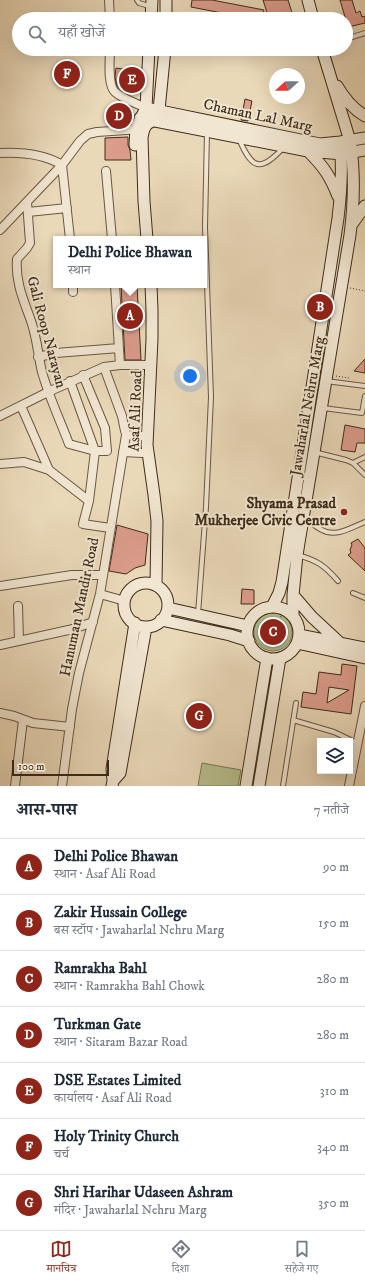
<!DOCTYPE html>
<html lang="hi">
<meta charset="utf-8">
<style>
:root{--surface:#fff;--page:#f6f6f7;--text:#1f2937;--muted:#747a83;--line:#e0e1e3;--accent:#8f2418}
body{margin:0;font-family:"IM FELL DW Pica","Noto Serif Devanagari",serif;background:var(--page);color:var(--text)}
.controls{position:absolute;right:12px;bottom:12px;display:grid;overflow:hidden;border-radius:0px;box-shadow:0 4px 16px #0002}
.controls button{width:36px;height:36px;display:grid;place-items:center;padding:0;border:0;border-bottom:1px solid var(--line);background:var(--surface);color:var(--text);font:20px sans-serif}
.compass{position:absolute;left:269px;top:68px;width:36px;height:36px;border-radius:50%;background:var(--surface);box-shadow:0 4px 16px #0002;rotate:249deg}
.scale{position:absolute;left:12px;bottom:10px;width:97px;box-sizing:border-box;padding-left:4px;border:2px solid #3f2c19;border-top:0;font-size:11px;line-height:14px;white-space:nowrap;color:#3f2c19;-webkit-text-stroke:3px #f1e6d2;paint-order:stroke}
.you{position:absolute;left:190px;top:376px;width:14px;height:14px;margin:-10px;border:3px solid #fff;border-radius:50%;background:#1a73e8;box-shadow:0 0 0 6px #1a73e833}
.badge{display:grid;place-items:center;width:26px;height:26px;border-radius:50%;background:var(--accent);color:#fff;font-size:13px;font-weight:700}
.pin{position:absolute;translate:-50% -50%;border:2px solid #fff;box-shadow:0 1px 4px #0006}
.popup{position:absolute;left:53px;top:236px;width:154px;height:52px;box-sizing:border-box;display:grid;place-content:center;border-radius:0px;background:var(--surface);filter:drop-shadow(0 1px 3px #0005);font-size:13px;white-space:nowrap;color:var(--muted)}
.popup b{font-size:15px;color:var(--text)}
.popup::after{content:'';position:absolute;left:50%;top:100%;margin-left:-8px;border:8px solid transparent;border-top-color:var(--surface)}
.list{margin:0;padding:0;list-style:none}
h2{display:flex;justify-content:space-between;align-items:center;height:52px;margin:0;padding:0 16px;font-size:17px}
h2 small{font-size:13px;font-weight:400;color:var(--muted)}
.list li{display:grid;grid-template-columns:26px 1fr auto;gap:12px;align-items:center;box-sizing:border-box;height:56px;padding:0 16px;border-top:1px solid var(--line)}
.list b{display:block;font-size:15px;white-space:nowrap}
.list p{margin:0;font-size:13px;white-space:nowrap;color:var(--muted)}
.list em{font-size:13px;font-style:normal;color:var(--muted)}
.icon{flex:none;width:22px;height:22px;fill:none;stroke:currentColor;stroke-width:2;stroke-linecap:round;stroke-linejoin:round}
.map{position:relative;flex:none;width:365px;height:786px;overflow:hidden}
.search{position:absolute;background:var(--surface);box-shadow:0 4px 16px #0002;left:12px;right:12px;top:12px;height:44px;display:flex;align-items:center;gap:10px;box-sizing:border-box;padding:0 14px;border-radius:22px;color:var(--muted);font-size:15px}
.sheet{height:444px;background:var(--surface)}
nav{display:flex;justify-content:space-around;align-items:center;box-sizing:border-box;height:56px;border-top:1px solid var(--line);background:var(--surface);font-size:11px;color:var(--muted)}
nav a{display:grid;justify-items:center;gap:2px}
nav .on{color:var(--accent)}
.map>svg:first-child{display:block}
.green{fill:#b7bf8f;stroke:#7b7654}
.building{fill:#dc9d8c;stroke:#3f2c19;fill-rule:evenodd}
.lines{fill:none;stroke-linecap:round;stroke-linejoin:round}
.service-casing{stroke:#6a5741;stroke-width:6}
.minor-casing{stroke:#6a5741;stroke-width:10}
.secondary-casing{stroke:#3f2c19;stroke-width:13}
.path{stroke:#3f2c19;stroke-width:1;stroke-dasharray:1 2;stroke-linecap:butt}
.service{stroke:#f1e6d2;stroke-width:4}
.minor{stroke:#f1e6d2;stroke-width:8}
.secondary{stroke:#f1e6d2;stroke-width:11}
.poi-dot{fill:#8f2418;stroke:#f1e6d2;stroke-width:1.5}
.labels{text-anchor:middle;stroke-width:4;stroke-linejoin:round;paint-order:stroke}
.street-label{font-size:15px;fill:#3f2c19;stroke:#f1e6d2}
.poi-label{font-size:15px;font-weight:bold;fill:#3f2c19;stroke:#f1e6d2;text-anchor:end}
</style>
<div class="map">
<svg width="365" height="786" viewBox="0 0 365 786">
<rect width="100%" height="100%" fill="#ead9b9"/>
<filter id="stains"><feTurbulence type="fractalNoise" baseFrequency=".005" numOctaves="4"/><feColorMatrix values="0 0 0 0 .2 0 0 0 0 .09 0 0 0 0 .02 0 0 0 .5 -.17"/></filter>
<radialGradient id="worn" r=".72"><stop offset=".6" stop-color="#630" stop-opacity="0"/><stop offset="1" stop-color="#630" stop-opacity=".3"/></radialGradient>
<path class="green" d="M254 632a19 19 0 1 1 38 0a19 19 0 1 1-38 0Z
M202 763 241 770 238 786H198Z"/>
<path class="building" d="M192 0H212L264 10 262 19H253L191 7Z
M263 0H288L294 19H269Z
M340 0H352L356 13 360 11 362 17 365 16V23L348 27Z
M116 68 141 72 138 89 132 93 128 94 117 86 115 77Z
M245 99 252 101 248 121 241 120Z
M124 106 128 109 125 115 128 121 127 123 125 124 122 122H114V109L121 108Z
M128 137V145L130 150 131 160H105V138Z
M121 285H137L141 360H125Z
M365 359V373L354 371Z
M345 425 365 429V443H357L355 452 341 450Z
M117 525 148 534 145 565 135 568 126 574 109 571Z
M358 539 365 548V571L348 555 351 553 350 550 352 545 351 543Z
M242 589 254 590V604H241Z
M342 664 357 666 351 714 301 707 303 692 316 694 319 672 341 675ZM329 687 349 690 327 703Z"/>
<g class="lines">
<g class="service-casing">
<path id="service" d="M137 0 139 3 152 7
M346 39 365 33
M239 139C252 169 260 173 284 147
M326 381 365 386
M323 408 362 413 365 396
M314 452 346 460 353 463 365 475
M353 463 365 457
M304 518C310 522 316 527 322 530 336 538 352 527 365 522
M297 555C317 560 325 566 338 581
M353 593 365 598
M198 614 206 507 211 397 205 227 207 132
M293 720 334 732 357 743
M283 786 296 703"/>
</g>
<g class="minor-casing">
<path id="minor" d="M109 0 110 19
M110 49C110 60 107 84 115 92 123 99 136 103 146 108
M0 153C22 152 44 154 62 165L70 239
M106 171 112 239
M27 202 30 243 27 248 17 259C15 282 24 301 31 321 37 338 38 355 42 372 49 397 60 420 69 444L95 451H107L105 428 83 375
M28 212 67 208
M0 230 62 165 80 141 88 134 97 132 141 129
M73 285V292
M115 285 120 365
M38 357 56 353 119 348
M104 367 122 416 125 431
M70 381 95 451 89 501
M21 406 49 470
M0 416 48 392 104 367 120 365H146
M123 452 142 453
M0 464 24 462 49 470 89 501 83 524 110 528
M0 586 72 575H103
M100 594 125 601
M18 606 19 640
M0 645 73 629 93 622
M0 713 14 716 33 723 70 727
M15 786 23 720
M62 786 72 709 79 673 100 594 126 435 142 436
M349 786 365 706"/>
</g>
<g class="secondary-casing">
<path id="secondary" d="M308 0 313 19
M151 19 152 0
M166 19V0
M337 86C344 98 353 109 365 116
M146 108 320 144 340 142 365 138
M140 118 308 151 342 154 365 150
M135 145 136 128 146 108 149 49
M308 151C324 167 330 176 338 196
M352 224 365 206
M147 239 144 201 142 137 144 129 147 124 154 120 159 110 165 49
M151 285 152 310V339L147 445 154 495 157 521 156 585
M124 605a22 22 0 1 1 44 0a22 22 0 1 1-44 0Z
M293 595 312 617 340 643
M247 633a26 26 0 1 1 52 0a26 26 0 1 1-52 0Z
M272 607 279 593 282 582 338 218C341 193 343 167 340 142
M168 608 248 626
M293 616V595L297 555 350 235C354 204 355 172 350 141L322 49
M161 620 230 635 249 641
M299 635 365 648
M297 643 365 658
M113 781 120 773 146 627
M112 786 113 781 112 769 135 623
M246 786 267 658
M259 786 280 658"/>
</g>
<path class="path" d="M350 288 365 291
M336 376 349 378
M253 633a20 20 0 1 1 40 0a20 20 0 1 1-40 0Z
M276 628 284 609"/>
<use href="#service" class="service"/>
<use href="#minor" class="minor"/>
<use href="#secondary" class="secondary"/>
</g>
<circle class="poi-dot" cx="344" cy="512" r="4"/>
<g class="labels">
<g class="street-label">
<text transform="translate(258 115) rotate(12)" y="5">Chaman Lal Marg</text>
<text transform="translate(47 332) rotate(75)" y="5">Gali Roop Narayan</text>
<text transform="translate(307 406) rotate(-80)" y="5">Jawaharlal Nehru Marg</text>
<text transform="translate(135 411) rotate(-88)" y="5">Asaf Ali Road</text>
<text transform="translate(79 607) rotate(-78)" y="5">Hanuman Mandir Road</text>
</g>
<g class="poi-label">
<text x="336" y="508">Shyama Prasad<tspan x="336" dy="17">Mukherjee Civic Centre</tspan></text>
</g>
</g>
<rect width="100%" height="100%" filter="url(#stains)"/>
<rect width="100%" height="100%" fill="url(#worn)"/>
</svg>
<div class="controls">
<button><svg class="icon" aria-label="layers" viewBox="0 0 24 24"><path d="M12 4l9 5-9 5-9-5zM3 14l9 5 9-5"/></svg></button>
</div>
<svg class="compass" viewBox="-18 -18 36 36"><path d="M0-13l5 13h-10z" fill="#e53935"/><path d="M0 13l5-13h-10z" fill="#747a83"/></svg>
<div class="scale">100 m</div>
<div class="you"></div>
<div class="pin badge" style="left:130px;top:316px">A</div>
<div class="popup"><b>Delhi Police Bhawan</b>स्थान</div>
<div class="pin badge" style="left:320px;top:307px">B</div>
<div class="pin badge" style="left:273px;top:632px">C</div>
<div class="pin badge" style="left:119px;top:116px">D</div>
<div class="pin badge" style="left:132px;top:80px">E</div>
<div class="pin badge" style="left:67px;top:74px">F</div>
<div class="pin badge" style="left:199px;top:716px">G</div>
<div class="search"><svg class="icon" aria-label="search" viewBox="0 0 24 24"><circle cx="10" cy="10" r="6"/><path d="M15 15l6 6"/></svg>यहाँ खोजें</div>
</div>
<section class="sheet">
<h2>आस-पास<small>7 नतीजे</small></h2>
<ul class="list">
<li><span class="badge">A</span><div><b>Delhi Police Bhawan</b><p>स्थान · Asaf Ali Road</p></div><em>90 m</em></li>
<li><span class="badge">B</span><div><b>Zakir Hussain College</b><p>बस स्टॉप · Jawaharlal Nehru Marg</p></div><em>150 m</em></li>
<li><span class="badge">C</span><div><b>Ramrakha Bahl</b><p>स्थान · Ramrakha Bahl Chowk</p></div><em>280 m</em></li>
<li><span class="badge">D</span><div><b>Turkman Gate</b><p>स्थान · Sitaram Bazar Road</p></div><em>280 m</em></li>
<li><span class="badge">E</span><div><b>DSE Estates Limited</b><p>कार्यालय · Asaf Ali Road</p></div><em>310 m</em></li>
<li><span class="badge">F</span><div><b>Holy Trinity Church</b><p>चर्च</p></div><em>340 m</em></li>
<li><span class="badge">G</span><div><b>Shri Harihar Udaseen Ashram</b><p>मंदिर · Jawaharlal Nehru Marg</p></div><em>350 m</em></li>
</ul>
</section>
<nav>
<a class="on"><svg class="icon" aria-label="map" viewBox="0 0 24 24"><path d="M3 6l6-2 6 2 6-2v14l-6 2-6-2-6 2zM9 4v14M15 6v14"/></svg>मानचित्र</a>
<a><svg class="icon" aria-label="directions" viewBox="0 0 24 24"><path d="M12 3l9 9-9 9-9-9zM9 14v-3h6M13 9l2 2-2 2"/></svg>दिशा</a>
<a><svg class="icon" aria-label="saved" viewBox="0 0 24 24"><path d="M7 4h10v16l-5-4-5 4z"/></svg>सहेजे गए</a>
</nav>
